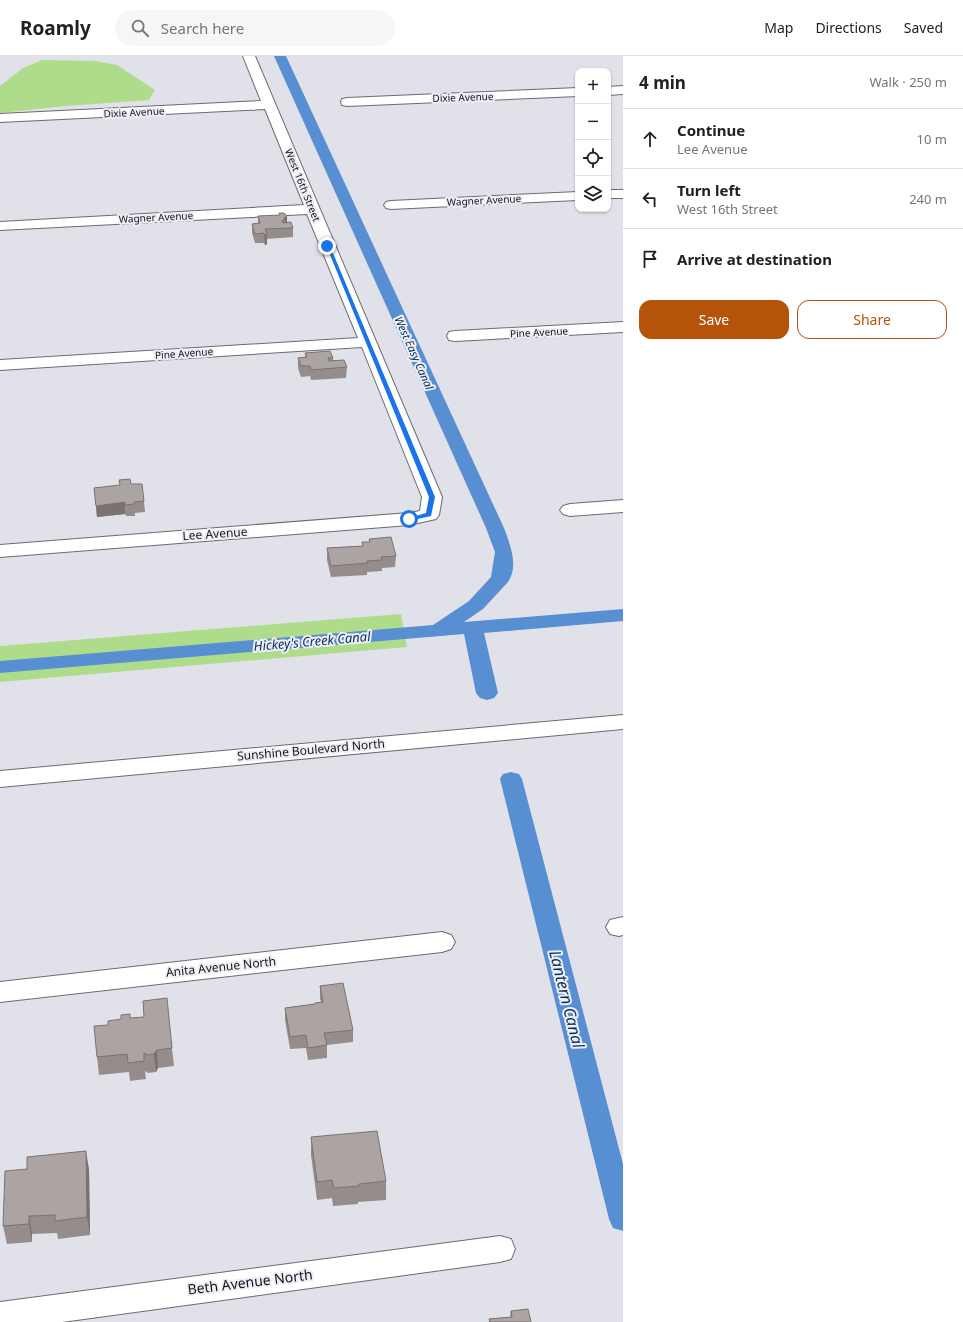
<!DOCTYPE html>
<meta charset="utf-8">
<style>
:root{--surface:#fff;--page:#f6f6f6;--text:#202124;--muted:#757577;--line:#e0e0e0;--accent:#b45309}
body{margin:0;font-family:"Noto Sans",sans-serif;background:var(--page);color:var(--text)}
.controls{position:absolute;right:12px;top:12px;display:grid;overflow:hidden;border-radius:8px;box-shadow:0 1px 3px #0004}
.controls button{width:36px;height:36px;display:grid;place-items:center;padding:0;border:0;border-bottom:1px solid var(--line);background:var(--surface);color:var(--text);font:20px sans-serif}
.stop{position:absolute;width:12px;height:12px;margin:-9px;border:3px solid #1a73e8;border-radius:50%;background:#fff}
.stop.end{background:#1a73e8;border-color:#fff;box-shadow:0 1px 4px #0008}
.list{margin:0;padding:0;list-style:none}
h2{display:flex;justify-content:space-between;align-items:center;height:52px;margin:0;padding:0 16px;font-size:17px}
h2 small{font-size:13px;font-weight:400;color:var(--muted)}
.list li{display:grid;grid-template-columns:26px 1fr auto;gap:12px;align-items:center;box-sizing:border-box;height:60px;padding:0 16px;border-top:1px solid var(--line)}
.list b{display:block;font-size:15px;white-space:nowrap}
.list p{margin:0;font-size:13px;white-space:nowrap;color:var(--muted)}
.list em{font-size:13px;font-style:normal;color:var(--muted)}
.actions{display:flex;gap:8px;padding:12px 16px}
.actions a{flex:1;padding:9px 0;border:1px solid var(--accent);border-radius:12px;text-align:center;font-size:14px;color:var(--accent)}
.actions .main{background:var(--accent);color:#fff}
.icon{flex:none;width:22px;height:22px;fill:none;stroke:currentColor;stroke-width:2;stroke-linecap:round;stroke-linejoin:round}
.map{position:relative;flex:none;width:623px;height:1266px;overflow:hidden}
header{display:flex;align-items:center;gap:24px;box-sizing:border-box;height:56px;padding:0 20px;background:var(--surface);border-bottom:1px solid var(--line)}
header strong{font-size:19px}
nav{display:flex;gap:22px;margin-inline-start:auto;font-size:14px}
.search{width:280px;height:36px;background:var(--page);display:flex;align-items:center;gap:10px;box-sizing:border-box;padding:0 14px;border-radius:22px;color:var(--muted);font-size:15px}
main{display:flex}
aside{flex:1;background:var(--surface)}
.map>svg:first-child{display:block}
.green{fill:#afdc8b}
.lines{fill:none;stroke-linecap:round;stroke-linejoin:round}
.canal{fill:#578fd2;fill-rule:evenodd}
.minor-casing{stroke:#6a6b71;stroke-width:2}
.minor{fill:#fff;fill-rule:evenodd}
.wall{fill:#948d8b}
.shaded-wall{fill:#787371}
.building{fill:#aca4a2;stroke:#787371}
.route{fill:#1a73e8}
.labels{text-anchor:middle;stroke-width:4;stroke-linejoin:round;paint-order:stroke}
.far-street-label{font-size:10px;fill:#141517;stroke:#eeeff6}
.far-water-label{font-size:11px;font-style:italic;fill:#042c57;stroke:#eeeff6}
.street-label{font-size:12px;fill:#141517;stroke:#eeeff6}
.water-label{font-size:13px;font-style:italic;fill:#042c57;stroke:#eeeff6}
.near-street-label{font-size:14px;fill:#141517;stroke:#eeeff6}
.near-water-label{font-size:16px;font-style:italic;fill:#042c57;stroke:#eeeff6}
</style>
<header>
<strong>Roamly</strong>
<div class="search"><svg class="icon" aria-label="search" viewBox="0 0 24 24"><circle cx="10" cy="10" r="6"/><path d="M15 15l6 6"/></svg>Search here</div>
<nav><a>Map</a><a>Directions</a><a>Saved</a></nav>
</header>
<main>
<div class="map">
<svg width="623" height="1266" viewBox="0 0 623 1266">
<rect width="100%" height="100%" fill="#e1e2e9"/>
<path class="green" d="M42 4 95 5 117 9 155 34 149 44 66 50 0 57V30L23 12Z
M401 558 407 591 0 626V590Z"/>
<g class="lines">
<path class="canal" d="M274 0H286L504 472C510 488 519 510 508 526L483 553 464 566 623 553V565L484 577 498 637 494 642 487 644 480 642 476 637 464 578 0 617V605L433 569 469 545 491 521 495 496 486 472Z
M511 716 519 718 522 723 623 1108V1175L613 1172 609 1163 500 723 503 718Z"/>
<g class="minor-casing">
<path id="minor" d="M243 0H255L442 441 439 459 436 463 409 469 0 501V489L409 457 420 455 422 441 362 291 0 314V304L358 282 307 158 0 174V166L304 149 265 53 0 66V58L261 45Z
M623 30V38L608 39V31Z
M578 32V40L347 50 342 49 341 46 342 43 347 42Z
M608 134H623V142H608Z
M578 136V144L391 153 386 152 384 149 386 146 391 145Z
M623 266V276L455 285 449 284 447 280 449 276 455 275Z
M623 444V456L570 460 563 458 560 454 563 450 570 448Z
M623 659V673L0 731V715Z
M623 861V879L619 880 610 878 606 871 610 864Z
M442 876 451 879 455 886 451 893 442 896 0 946V926Z
M500 1180 511 1183 515 1193 511 1203 500 1206 62 1266H0V1246Z"/>
</g>
<use href="#minor" class="minor"/>
</g>
<path class="wall" d="M279 157 287 167 293 172V181L267 183V188L265 189 264 187H255L252 177V168L258 167V160L279 159Z
M305 297 333 302V304L347 311 346 322 311 324 310 320 301 321 298 312V302L305 301Z
M131 428 144 445 145 456 135 457V460H126L125 458 97 461 94 432Z
M369 483 396 500 395 511 382 512V515L367 516V519L331 521 327 504V492L362 490V486H369Z
M320 930 353 974V986L327 989V1002L308 1004 306 992 290 993 285 964V952L315 948 321 946 320 943Z
M130 962 172 992 174 1010 158 1012 156 1016 148 1017 145 1015 146 1023 130 1025 129 1016 99 1019 97 1001 108 969Z
M311 1081 386 1125V1144L358 1146V1148L333 1150 332 1142 317 1144 311 1099Z
M89 1113 90 1179 58 1183 57 1177 32 1178V1186L7 1188 3 1170Z
M511 1255 531 1266H489V1263L510 1261Z"/>
<path class="shaded-wall" d="M287 160V170L285 171V164L284 162Z
M267 178V188L265 189 264 179Z
M125 446V458L97 461 96 450Z
M157 994 158 1012 156 1016 154 998Z
M86 1095 89 1113 90 1179 87 1161Z
M29 1160 32 1178V1186L29 1168Z"/>
<path class="building" d="M279 157H284L287 160 284 162 285 164 282 165 283 167 291 166 293 172 265 173 267 178 264 179V177L255 178 252 168 260 167 258 160 280 159Z
M330 295 333 302H328L329 305 344 304 347 311 311 314 310 310H301L298 302 307 301 305 297Z
M130 423 131 428H142L144 445 134 446V448L125 449V446L96 450 94 432 120 429 119 424Z
M391 481 396 500 381 501 382 504 367 505 368 507 331 510 327 492 363 490 362 486H370L369 483Z
M343 927 353 974 324 977 327 989 308 992 306 979 290 981 285 952 315 948V947L323 946 320 930Z
M167 942 172 992 157 994 154 998 147 999 144 997V1005L128 1007 127 998 97 1001 94 970 108 969V965L121 963V959L130 958V962L144 961 143 945Z
M377 1075 386 1125 359 1128V1130L334 1132 332 1124 317 1126 311 1081Z
M86 1095 87 1161 55 1165V1159L29 1160V1168L3 1170 5 1115 27 1113V1101Z
M528 1253 531 1266H490L489 1263 512 1261 511 1255Z"/>
<path class="route" d="M326 189 330 190 435 441 431 460 409 465 406 463 426 457 429 441Z"/>
<g class="labels">
<g class="far-street-label">
<text transform="translate(463 41) rotate(-2)" y="4">Dixie Avenue</text>
<text transform="translate(134 56) rotate(-3)" y="4">Dixie Avenue</text>
<text transform="translate(303 129) rotate(68)" y="4">West 16th Street</text>
<text transform="translate(484 144) rotate(-3)" y="4">Wagner Avenue</text>
<text transform="translate(156 161) rotate(-3)" y="4">Wagner Avenue</text>
<text transform="translate(539 276) rotate(-3)" y="4">Pine Avenue</text>
<text transform="translate(184 297) rotate(-4)" y="4">Pine Avenue</text>
</g>
<g class="far-water-label">
<text transform="translate(414 297) rotate(66)" y="4">West Easy Canal</text>
</g>
<g class="street-label">
<text transform="translate(215 478) rotate(-4)" y="4">Lee Avenue</text>
<text transform="translate(311 694) rotate(-5)" y="4">Sunshine Boulevard North</text>
<text transform="translate(221 911) rotate(-6)" y="4">Anita Avenue North</text>
</g>
<g class="water-label">
<text transform="translate(312 585) rotate(-5)" y="5">Hickey's Creek Canal</text>
</g>
<g class="near-street-label">
<text transform="translate(250 1226) rotate(-7)" y="5">Beth Avenue North</text>
</g>
<g class="near-water-label">
<text transform="translate(567 943) rotate(76)" y="6">Lantern Canal</text>
</g>
</g>
</svg>
<div class="controls">
<button>+</button>
<button>−</button>
<button><svg class="icon" aria-label="locate" viewBox="0 0 24 24"><circle cx="12" cy="12" r="6"/><path d="M12 2v4M12 18v4M2 12h4M18 12h4"/></svg></button>
<button><svg class="icon" aria-label="layers" viewBox="0 0 24 24"><path d="M12 4l9 5-9 5-9-5zM3 14l9 5 9-5"/></svg></button>
</div>
<div class="stop" style="left:409px;top:463px"></div>
<div class="stop end" style="left:327px;top:190px"></div>
</div>
<aside>
<h2>4 min<small>Walk · 250 m</small></h2>
<ul class="list">
<li><svg class="icon" aria-label="ahead" viewBox="0 0 24 24"><path d="M12 20V5M6 11l6-6 6 6"/></svg><div><b>Continue</b><p>Lee Avenue</p></div><em>10 m</em></li>
<li><svg class="icon" aria-label="left" viewBox="0 0 24 24"><path d="M17 20v-9H6M10 6l-5 5 5 5"/></svg><div><b>Turn left</b><p>West 16th Street</p></div><em>240 m</em></li>
<li><svg class="icon" aria-label="arrive" viewBox="0 0 24 24"><path d="M6 21V4h12l-3 4 3 4H6"/></svg><div><b>Arrive at destination</b></div></li>
</ul>
<div class="actions"><a class="main">Save</a><a>Share</a></div>
</aside>
</main>
